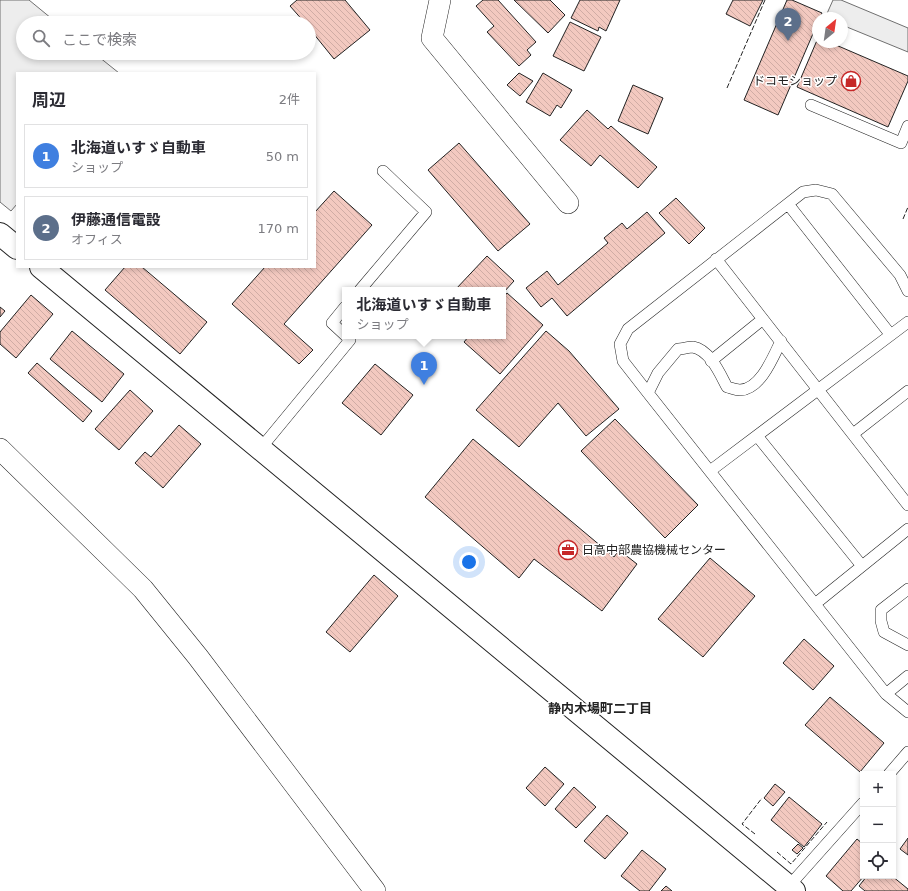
<!DOCTYPE html>
<html lang="ja">
<meta charset="utf-8">
<style>
:root{--surface:#fff;--page:#f2f2f3;--text:#2b2b33;--muted:#7c7c81;--line:#e1e1e2;--accent:#b45309}
body{margin:0;font-family:"DejaVu Sans","Noto Sans JP",sans-serif;background:var(--page);color:var(--text)}
.controls{position:absolute;right:12px;bottom:12px;display:grid;overflow:hidden;border-radius:0px;box-shadow:0 2px 6px #0003}
.controls button{width:36px;height:36px;display:grid;place-items:center;padding:0;border:0;border-bottom:1px solid var(--line);background:var(--surface);color:var(--text);font:20px sans-serif}
.compass{position:absolute;left:812px;top:12px;width:36px;height:36px;border-radius:50%;background:var(--surface);box-shadow:0 2px 6px #0003;rotate:29deg}
.you{position:absolute;left:469px;top:562px;width:14px;height:14px;margin:-10px;border:3px solid #fff;border-radius:50%;background:#1a73e8;box-shadow:0 0 0 6px #1a73e833}
.badge{display:grid;place-items:center;width:26px;height:26px;border-radius:50%;background:var(--accent);color:#fff;font-size:13px;font-weight:700}
.pin{position:absolute;translate:-50% -33px;filter:drop-shadow(0 1px 2px #0008)}
.pin::after{content:'';position:absolute;top:21px;width:14px;height:12px;background:inherit;clip-path:polygon(0 0,100% 0,50% 100%)}
.popup{position:absolute;left:342px;top:287px;width:164px;height:52px;box-sizing:border-box;display:grid;place-content:center;border-radius:0px;background:var(--surface);filter:drop-shadow(0 1px 3px #0005);font-size:13px;white-space:nowrap;color:var(--muted)}
.popup b{font-size:15px;color:var(--text)}
.popup::after{content:'';position:absolute;left:50%;top:100%;margin-left:-8px;border:8px solid transparent;border-top-color:var(--surface)}
.list{margin:0;padding:0;list-style:none}
h2{display:flex;justify-content:space-between;align-items:center;height:52px;margin:0;padding:0 16px;font-size:17px}
h2 small{font-size:13px;font-weight:400;color:var(--muted)}
.list li{display:grid;grid-template-columns:26px 1fr auto;gap:12px;align-items:center;box-sizing:border-box;height:64px;margin:0 8px 8px;padding:0 8px;border:1px solid var(--line);border-radius:0px}
.list b{display:block;font-size:15px;white-space:nowrap}
.list p{margin:0;font-size:13px;white-space:nowrap;color:var(--muted)}
.list em{font-size:13px;font-style:normal;color:var(--muted)}
.icon{flex:none;width:22px;height:22px;fill:none;stroke:currentColor;stroke-width:2;stroke-linecap:round;stroke-linejoin:round}
.map{position:relative;flex:none;width:908px;height:891px;overflow:hidden}
.search{position:absolute;background:var(--surface);box-shadow:0 2px 6px #0003;left:16px;top:16px;width:300px;height:44px;display:flex;align-items:center;gap:10px;box-sizing:border-box;padding:0 14px;border-radius:22px;color:var(--muted);font-size:15px}
.panel{position:absolute;background:var(--surface);box-shadow:0 2px 6px #0003;left:16px;top:72px;width:300px;height:196px;border-radius:0px}
.map>svg:first-child{display:block}
.parking{fill:#ededed;stroke:#6f6f6f}
.building{fill:url(#building-back-hatch);stroke:#222}
.lines{fill:none;stroke-linecap:round;stroke-linejoin:round}
.service-casing{stroke:#222;stroke-width:12}
.minor-casing{stroke:#222;stroke-width:22}
.tertiary-casing{stroke:#222;stroke-width:24}
.service{stroke:#fff;stroke-width:11}
.minor{stroke:#fff;stroke-width:21}
.tertiary{stroke:#fff;stroke-width:22}
.fence{stroke:#222;stroke-width:1;stroke-dasharray:5 2;stroke-linecap:butt}
.labels{text-anchor:middle;stroke-width:3;stroke-linejoin:round;paint-order:stroke}
.poi-label{font-size:12px;fill:#222;stroke:#fff;text-anchor:end}
.neighbourhood-label{font-size:13px;font-weight:bold;fill:#222;stroke:#fff}
</style>
<div class="map">
<svg width="908" height="891" viewBox="0 0 908 891">
<defs>
<pattern id="building-back-hatch" width="6" height="6" patternUnits="userSpaceOnUse"><rect width="6" height="6" fill="#f3c9c0"/><path d="M-1 5l2 2M0 0l6 6M5-1l2 2" fill="none" stroke="#d0aca5"/></pattern>
</defs>
<rect width="100%" height="100%" fill="#fff"/>
<path class="parking" d="M0 0H29L57 23H23V53H94L119 73H17V204L11 211 0 202Z
M833 0H841L908 28V52L842 25V18H825Z"/>
<path class="building" d="M297 0H345L370 30 334 59 309 28V23H305L290 6Z
M483 0H498L536 42 527 50 531 55 519 66 487 32 494 26 476 6Z
M514 0H550L565 15 548 33Z
M580 0H620L606 31 599 27 598 31 571 18Z
M733 0H763L750 26 726 14Z
M787 0H792L822 13 820 18H818V22L778 115 744 100Z
M570 22 601 37 584 71 553 56Z
M818 38V42H829L908 76V81L888 127 797 87Z
M519 73 533 81 520 96 507 85Z
M543 73 572 90 561 108 557 105 550 116 526 102Z
M633 85 663 98 648 134 618 121Z
M587 110 608 129 611 126 657 167 638 188 600 155 591 166 560 140Z
M459 143 530 224 498 251 428 170Z
M334 191 372 225 284 324 313 350 299 364 232 304 265 267H315V212Z
M676 198 705 228 689 244 659 213Z
M647 212 665 233 567 316 552 298 541 307 526 288 547 271 558 285 608 243 604 238 622 223 627 229Z
M487 256 514 281 503 293V290H455Z
M125 267H142L207 322 180 354 105 290Z
M507 293 543 325 500 374 464 342 469 336H503V298Z
M31 295 53 314 16 358 0 344V332Z
M0 307 5 311 0 317Z
M72 331 124 374 102 402 50 359Z
M546 331 569 351 619 409 586 436 558 403 519 447 476 410Z
M37 363 92 411 83 422 28 373Z
M375 364 413 395 381 435 342 403Z
M130 390 153 411 119 450 95 429Z
M615 419 698 505 665 538 581 451Z
M179 425 201 444 163 488 135 463 145 452 151 457Z
M473 439 614 557 619 550 637 564 602 611 534 559 519 578 425 497Z
M710 558 755 596 703 657 658 619Z
M374 575 398 596 350 652 326 632Z
M804 639 834 666 813 690 783 663Z
M830 697 884 743 860 772 805 725Z
M545 767 564 784 545 806 526 788Z
M775 784 785 792 773 806 764 798Z
M574 787 596 807 576 828 555 809Z
M789 797 822 824 804 847 771 820Z
M607 815 628 833 605 859 584 841Z
M908 838V855L900 849Z
M857 839 863 844 864 876 851 891H843L826 876Z
M798 844 803 848 797 854 792 850Z
M642 850 666 869 649 891H640L621 876Z
M867 876H892L908 889V891H865L859 886Z
M666 886 672 891H661Z"/>
<g class="lines">
<g class="service-casing">
<path id="service" d="M811 105 901 143 908 126
M788 204 890 334
M716 259 908 505
M360 290 426 212 383 171
M908 291 900 275 832 194 816 190 803 192 628 329 620 344 623 361 648 393 886 694 908 712
M345 307 332 323 345 335
M711 361 763 319
M648 393 658 373 678 349C682 349 689 347 693 347 710 350 720 374 727 387 731 388 736 390 740 390 761 389 773 357 781 341
M853 434 908 391
M758 437 862 566
M261 448 350 340 346 336
M710 471 908 322
M908 589 881 610V621L884 632 908 645
M815 604 908 529
M886 694 908 676
M889 774 908 752
M789 886 863 803"/>
</g>
<g class="minor-casing">
<path id="minor" d="M440 0 432 38 568 203
M0 449 143 589 198 657 375 891"/>
</g>
<g class="tertiary-casing">
<path id="tertiary" d="M0 234 17 248
M41 267 794 891"/>
</g>
<use href="#service" class="service"/>
<use href="#minor" class="minor"/>
<use href="#tertiary" class="tertiary"/>
<path class="fence" d="M727 88 765 0
M903 219 908 207
M755 834 742 824 762 798
M777 852 791 864 827 822"/>
</g>
<defs>
<g id="shop-ring" transform="scale(1)"><circle r="9.5" fill="#fff" stroke="#c62828" stroke-width="1.5"/><path d="M-5-2.5h2.3a2.7 3.5 0 0 1 5.4 0H5L5.5 6h-11ZM-1.5-2.5h3a1.5 2.3 0 0 0-3 0Z" fill="#c62828"/></g>
<g id="office-ring" transform="scale(1)"><circle r="9.5" fill="#fff" stroke="#c62828" stroke-width="1.5"/><path d="M-6-3h4V-5.5h4V-3h4V5H-6ZM-1-4.5V-3h2v-1.5ZM-6 0V1H6V0Z" fill="#c62828"/></g>
</defs>
<g fill-rule="evenodd">
<use href="#shop-ring" x="851" y="81"/>
<use href="#office-ring" x="568" y="550"/>
</g>
<g class="labels">
<g class="poi-label">
<text x="837" y="85">ドコモショップ</text>
<text x="582" y="554" text-anchor="start">日高中部農協機械センター</text>
</g>
<g class="neighbourhood-label">
<text x="600" y="713">静内木場町二丁目</text>
</g>
</g>
</svg>
<div class="controls">
<button>+</button>
<button>−</button>
<button><svg class="icon" aria-label="locate" viewBox="0 0 24 24"><circle cx="12" cy="12" r="6"/><path d="M12 2v4M12 18v4M2 12h4M18 12h4"/></svg></button>
</div>
<svg class="compass" viewBox="-18 -18 36 36"><path d="M0-13l5 13h-10z" fill="#e53935"/><path d="M0 13l5-13h-10z" fill="#7c7c81"/></svg>
<div class="you"></div>
<div class="pin badge" style="left:424px;top:385px;background:#3f7fe0">1</div>
<div class="popup"><b>北海道いすゞ自動車</b>ショップ</div>
<div class="pin badge" style="left:788px;top:41px;background:#5c6f8a">2</div>
<div class="search"><svg class="icon" aria-label="search" viewBox="0 0 24 24"><circle cx="10" cy="10" r="6"/><path d="M15 15l6 6"/></svg>ここで検索</div>
<section class="panel">
<h2>周辺<small>2件</small></h2>
<ul class="list">
<li><span class="badge" style="background:#3f7fe0">1</span><div><b>北海道いすゞ自動車</b><p>ショップ</p></div><em>50 m</em></li>
<li><span class="badge" style="background:#5c6f8a">2</span><div><b>伊藤通信電設</b><p>オフィス</p></div><em>170 m</em></li>
</ul>
</section>
</div>
